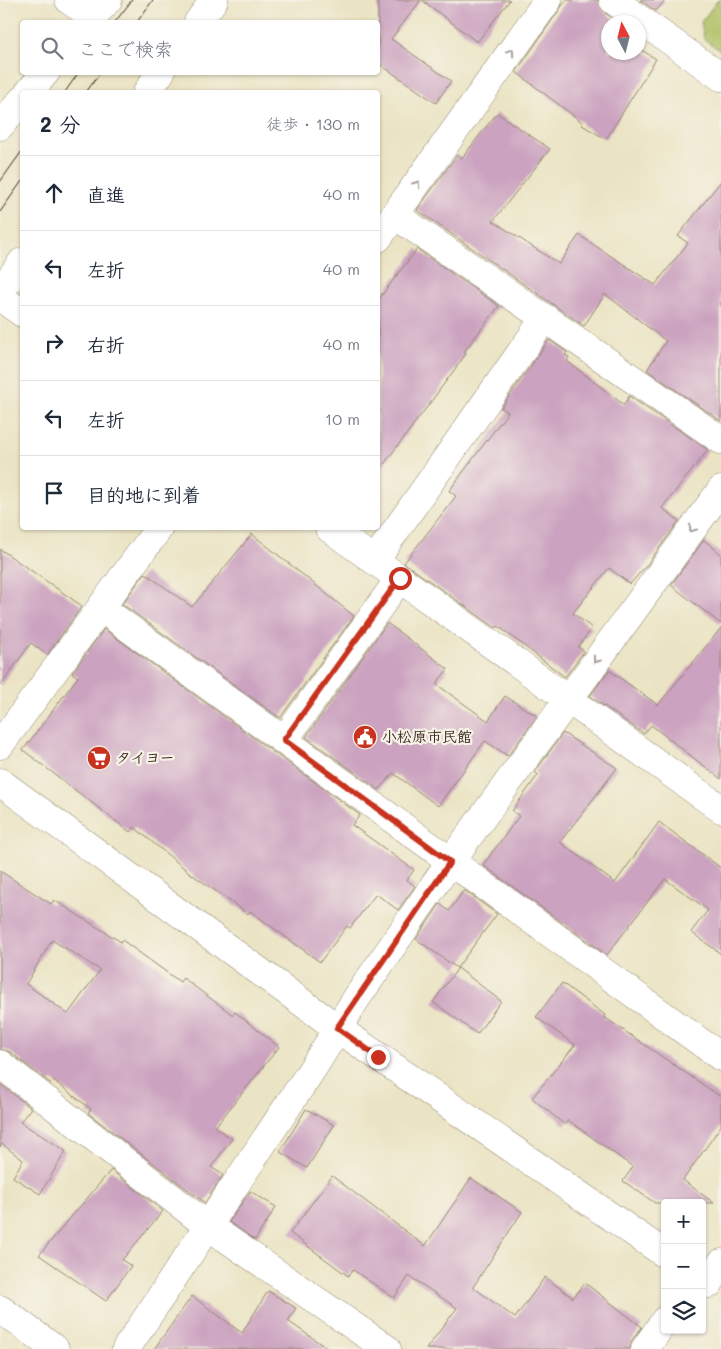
<!DOCTYPE html>
<html lang="ja">
<meta charset="utf-8">
<style>
:root{--surface:#fff;--page:#f6f6f7;--text:#1f2937;--muted:#747a83;--line:#e0e1e3}
body{margin:0;font-family:Mali,"Klee One",sans-serif;background:var(--page);color:var(--text)}
.controls{position:absolute;right:15px;bottom:15px;display:grid;overflow:hidden;border-radius:5px;box-shadow:0 1px 4px #0004}
.controls button{width:45px;height:45px;display:grid;place-items:center;padding:0;border:0;border-bottom:1px solid var(--line);background:var(--surface);color:var(--text);font:25px sans-serif}
.compass{position:absolute;left:601px;top:15px;width:45px;height:45px;border-radius:50%;background:var(--surface);box-shadow:0 1px 4px #0004;rotate:353deg}
.stop{position:absolute;width:15px;height:15px;margin:-11px;border:4px solid #c8321e;border-radius:50%;background:#fff}
.stop.end{background:#c8321e;border-color:#fff;box-shadow:0 1px 5px #0008}
.list{margin:0;padding:0;list-style:none}
h2{display:flex;justify-content:space-between;align-items:center;height:65px;margin:0;padding:0 20px;font-size:21px}
h2 small{font-size:16px;font-weight:400;color:var(--muted)}
.list li{display:grid;grid-template-columns:32px 1fr auto;gap:15px;align-items:center;box-sizing:border-box;height:75px;padding:0 20px;border-top:1px solid var(--line)}
.list b{display:block;font-size:19px;white-space:nowrap}
.list em{font-size:16px;font-style:normal;color:var(--muted)}
.icon{flex:none;width:28px;height:28px;fill:none;stroke:currentColor;stroke-width:2;stroke-linecap:round;stroke-linejoin:round}
.map{position:relative;flex:none;width:721px;height:1349px;overflow:hidden}
.search{position:absolute;background:var(--surface);box-shadow:0 1px 4px #0004;left:20px;top:20px;width:360px;height:55px;display:flex;align-items:center;gap:12px;box-sizing:border-box;padding:0 18px;border-radius:5px;color:var(--muted);font-size:19px}
.panel{position:absolute;background:var(--surface);box-shadow:0 1px 4px #0004;left:20px;top:90px;width:360px;height:440px;border-radius:5px}
.map>svg:first-child{display:block}
.green{fill:#aec063;stroke:#747540}
.building{fill:#cba2bf;fill-rule:evenodd}
.lines{fill:none;stroke-linecap:round;stroke-linejoin:round}
.minor-casing{stroke:#938771;stroke-width:29}
.tertiary-casing{stroke:#938771;stroke-width:29}
.trunk-casing{stroke:#938771;stroke-width:29}
.minor{stroke:#fff;stroke-width:28}
.tertiary{stroke:#fff;stroke-width:28}
.trunk{stroke:#fff;stroke-width:28}
.tram{stroke:#3b2a1e;stroke-width:1}
.oneway{stroke:#a79f9a}
.route{stroke:#c8321e;stroke-width:6}
.labels{text-anchor:middle;stroke-width:4.5;stroke-linejoin:round;paint-order:stroke}
.poi-label{font-size:15px;font-weight:bold;fill:#3b2a1e;stroke:#f7f3e8;text-anchor:start}
</style>
<div class="map">
<svg width="721" height="1349" viewBox="0 0 721 1349">
<rect width="100%" height="100%" fill="#f7f3e8"/>
<filter id="ink" filterUnits="userSpaceOnUse"><feTurbulence type="fractalNoise" baseFrequency=".02" numOctaves="2"/><feDisplacementMap in="SourceGraphic" scale="10" xChannelSelector="R" yChannelSelector="G"/><feConvolveMatrix kernelMatrix="1 2 1 2 8 2 1 2 1" color-interpolation-filters="sRGB"/></filter>
<filter id="wash" filterUnits="userSpaceOnUse"><feTurbulence type="fractalNoise" baseFrequency=".0096" numOctaves="4" result="noise"/><feDisplacementMap in="SourceGraphic" scale="20" xChannelSelector="R" yChannelSelector="G"/><feGaussianBlur stdDeviation="1.12" result="paint"/><feColorMatrix in="noise" values="0 0 0 0 0 0 0 0 0 0 0 0 0 0 0 0 0 1.4 0 .05"/><feComposite in="paint" operator="in"/></filter>
<g filter="url(#wash)">
<rect width="100%" height="100%" fill="#ebe4c4"/>
<path class="green" d="M718 0H721V51L704 39 701 22Z"/>
<g id="blocks">
<path class="building" d="M378 0H421L391 39 451 81 436 103 378 63Z
M422 0H510L477 42Z
M566 0H598L604 12 618 22H608V52H638V48L656 59 606 139 582 125 583 123 516 72Z
M640 0H665L656 11Z
M497 113 550 149 493 221 559 264 579 235 655 285 688 243 678 236 721 181V421L647 370 666 341 605 294 584 326 417 210 457 155 462 158Z
M417 249 499 306 464 352 466 354 430 403 378 472V300Z
M549 340 567 352 565 355 569 357 567 361 624 405 629 396 708 450 662 508 679 521 646 566 630 584 609 568 573 613 592 628 578 647 584 651 565 677 498 626 496 628 404 563 456 496 449 491 508 412 501 408Z
M252 534 354 616 280 718 122 604 145 573 192 607Z
M704 540 721 554V624L671 585Z
M0 549 82 606 47 655 31 643 0 686Z
M387 623 448 669 436 684 488 721 505 696 537 716 508 756 485 741 438 806 393 773 379 790 306 737Z
M721 628V779L651 725 644 734 590 696 609 670 658 705Z
M104 629 360 815 352 825 414 870 407 880 415 886 398 910 376 894 350 928 347 926 320 962 250 911 248 914 190 873 134 827 130 832 23 750 78 677 72 673Z
M563 733 617 768 560 842 615 883 659 822 721 868V954L691 932 708 910 665 879 607 955 483 865 519 816 512 811 538 775 535 772Z
M0 871 51 904 54 900 121 942 122 940 180 982 183 978 233 1015 235 1012 279 1047 215 1127 232 1139 211 1167 223 1175 205 1203 88 1113 91 1109 53 1080 50 1083 10 1052 0 1049ZM52 940 100 970 68 1014 26 984Z
M464 890 497 914 457 968 416 939 440 904 449 911Z
M458 968 501 1001 477 1034 433 1002Z
M562 983 605 1015 604 1017 721 1097V1126L683 1180 714 1203H655L623 1181 633 1167 568 1120 565 1125 532 1098 575 1045 536 1017Z
M0 1084 31 1108 20 1122 66 1151 40 1194 13 1177 23 1160 2 1144 0 1147Z
M306 1109 334 1125 307 1168 280 1152Z
M111 1170 163 1211 122 1260 131 1266 106 1301 39 1255Z
M332 1176 425 1246 471 1178 522 1212 473 1287 515 1318 545 1277 573 1298 585 1283 642 1327 632 1340 630 1349H426L457 1308 409 1276 394 1298 353 1270 348 1276 290 1233Z
M250 1191 276 1207 255 1240 229 1222Z
M268 1291 296 1308 288 1321 328 1349H154L192 1296 242 1333Z"/>
</g>
</g>
<g filter="url(#ink)">
<use href="#blocks" fill-opacity="0" stroke="#938771" stroke-width="1"/>
<g class="lines">
<g class="minor-casing">
<path id="minor" d="M69 0 93 17
M613 0 721 77
M88 22 108 0
M29 92 46 72
M0 126 22 100
M395 215 721 440
M378 238 548 0
M0 297 22 313
M329 528 721 809
M375 560 545 318
M101 608 721 1057
M284 740 400 578
M0 745 159 528
M0 1064 208 1226 387 1349
M0 1309 55 1349
M126 1349 313 1068 356 999 450 862 721 490
M645 1349 665 1320"/>
</g>
<g class="tertiary-casing">
<path id="tertiary" d="M0 782 337 1028 665 1254
M709 1284 721 1263"/>
</g>
<g class="trunk-casing">
<path id="trunk" d="M198 22 214 0
M147 92 161 72
M0 292 22 262"/>
</g>
<use href="#minor" class="minor"/>
<use href="#tertiary" class="tertiary"/>
<use href="#trunk" class="trunk"/>
<path class="tram" d="M115 22 132 0
M137 22 153 0
M65 92 79 72
M86 92 101 72
M0 182 22 151
M0 212 22 181"/>
</g>
<defs><path id="oneway-chevron" d="M-2-3.5L2.5 0L-2 3.5" fill="none" stroke-width="1.6" stroke-linecap="round" stroke-linejoin="round" transform="scale(1.25)"/></defs>
<g class="oneway">
<use href="#oneway-chevron" transform="translate(511 52) rotate(-55)"/>
<use href="#oneway-chevron" transform="translate(417 184) rotate(-55)"/>
<use href="#oneway-chevron" transform="translate(692 529) rotate(126)"/>
<use href="#oneway-chevron" transform="translate(596 660) rotate(126)"/>
</g>
</g>
<g class="lines" filter="url(#ink)">
<path class="route" d="M378 1057 337 1028 450 862 284 740 400 578"/>
</g>
<defs>
<g id="civic-disc" transform="scale(1.25)"><circle r="9.5" fill="#c8321e" stroke="#f7f3e8"/><path d="M-.6-6.5H3V-4.5H.6V-3L4-1V1h2V6H-6V1h2V-1L-.6-3ZM-1.2 2.5V6h2.4V2.5Z" fill="#fff"/></g>
<g id="supermarket-disc" transform="scale(1.25)"><circle r="9.5" fill="#c8321e" stroke="#f7f3e8"/><path d="M-6-5.5h2.5l.6 2H6L4.5 2H-2.5L-4.4-4H-6ZM-1.5 3.2a1.3 1.3 0 1 0 .1 0ZM3 3.2a1.3 1.3 0 1 0 .1 0Z" fill="#fff"/></g>
</defs>
<g fill-rule="evenodd">
<use href="#civic-disc" x="365" y="737"/>
<use href="#supermarket-disc" x="99" y="758"/>
</g>
<g class="labels">
<g class="poi-label">
<text x="382" y="742">小松原市民館</text>
<text x="116" y="763">タイヨー</text>
</g>
</g>
</svg>
<div class="controls">
<button>+</button>
<button>−</button>
<button><svg class="icon" aria-label="layers" viewBox="0 0 24 24"><path d="M12 4l9 5-9 5-9-5zM3 14l9 5 9-5"/></svg></button>
</div>
<svg class="compass" viewBox="-18 -18 36 36"><path d="M0-13l5 13h-10z" fill="#e53935"/><path d="M0 13l5-13h-10z" fill="#747a83"/></svg>
<div class="stop" style="left:400px;top:578px"></div>
<div class="stop end" style="left:378px;top:1057px"></div>
<div class="search"><svg class="icon" aria-label="search" viewBox="0 0 24 24"><circle cx="10" cy="10" r="6"/><path d="M15 15l6 6"/></svg>ここで検索</div>
<section class="panel">
<h2>2 分<small>徒歩 · 130 m</small></h2>
<ul class="list">
<li><svg class="icon" aria-label="ahead" viewBox="0 0 24 24"><path d="M12 20V5M6 11l6-6 6 6"/></svg><div><b>直進</b></div><em>40 m</em></li>
<li><svg class="icon" aria-label="left" viewBox="0 0 24 24"><path d="M17 20v-9H6M10 6l-5 5 5 5"/></svg><div><b>左折</b></div><em>40 m</em></li>
<li><svg class="icon" aria-label="right" viewBox="0 0 24 24"><path d="M7 20v-9h11M14 6l5 5-5 5"/></svg><div><b>右折</b></div><em>40 m</em></li>
<li><svg class="icon" aria-label="left" viewBox="0 0 24 24"><path d="M17 20v-9H6M10 6l-5 5 5 5"/></svg><div><b>左折</b></div><em>10 m</em></li>
<li><svg class="icon" aria-label="arrive" viewBox="0 0 24 24"><path d="M6 21V4h12l-3 4 3 4H6"/></svg><div><b>目的地に到着</b></div></li>
</ul>
</section>
</div>
